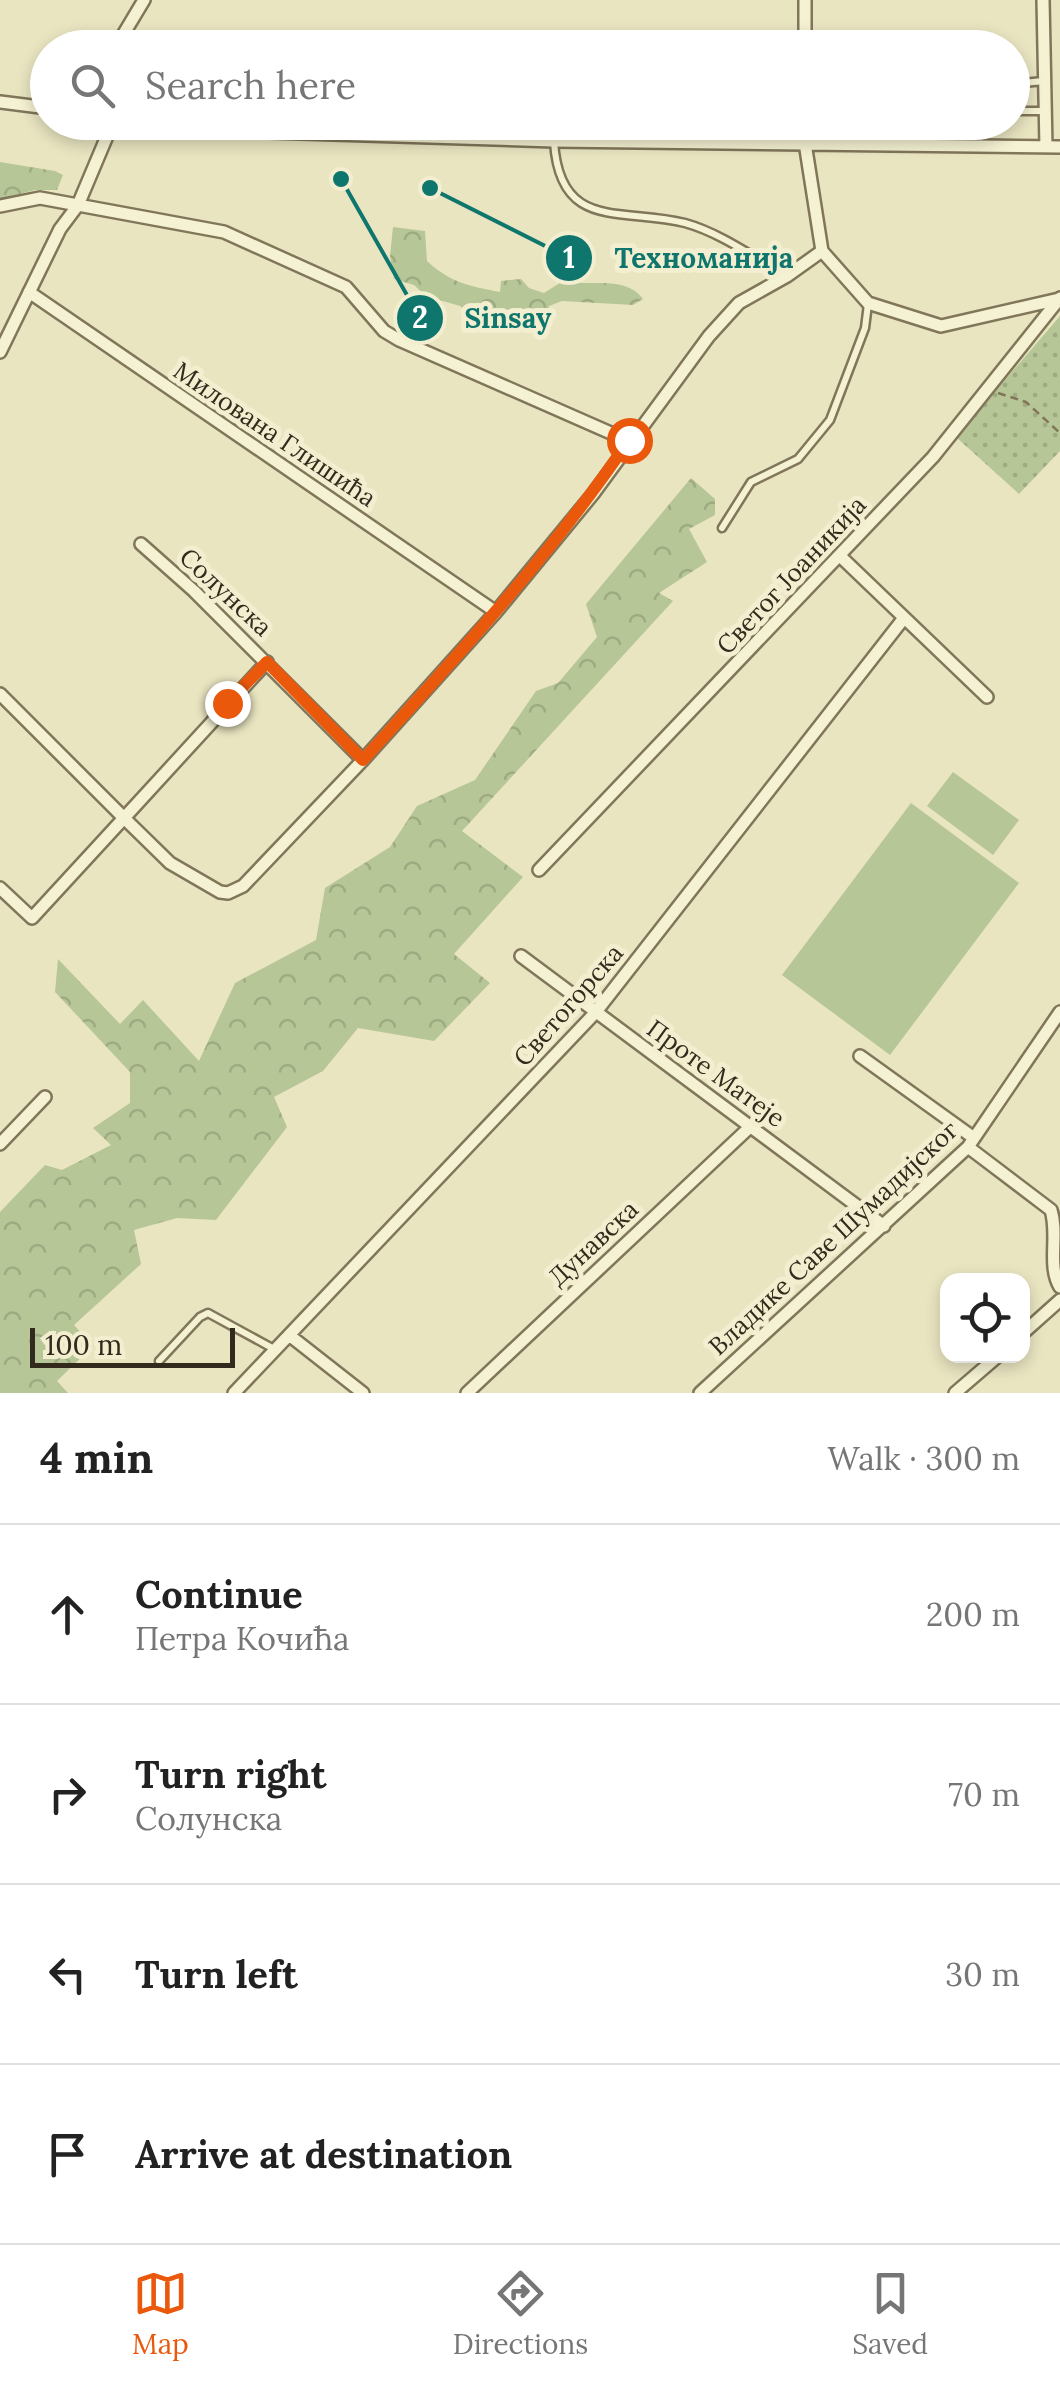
<!DOCTYPE html>
<meta charset="utf-8">
<style>
:root{--surface:#fff;--page:#f6f6f6;--text:#222;--muted:#767676;--line:#e0e0e0;--accent:#ea580c}
body{margin:0;font-family:Lora,serif;background:var(--page);color:var(--text)}
.controls{position:absolute;right:30px;bottom:30px;display:grid;overflow:hidden;border-radius:20px;box-shadow:0 5px 15px #0003}
.controls button{width:90px;height:90px;display:grid;place-items:center;padding:0;border:0;border-bottom:2px solid var(--line);background:var(--surface);color:var(--text);font:50px sans-serif}
.scale{position:absolute;left:30px;bottom:25px;width:205px;box-sizing:border-box;padding-left:10px;border:5px solid #322b1d;border-top:0;font-size:28px;line-height:35px;white-space:nowrap;color:#322b1d;-webkit-text-stroke:8px #f2eecf;paint-order:stroke}
.stop{position:absolute;width:30px;height:30px;margin:-22px;border:8px solid #ea580c;border-radius:50%;background:#fff}
.stop.end{background:#ea580c;border-color:#fff;box-shadow:0 2px 10px #0008}
.list{margin:0;padding:0;list-style:none}
h2{display:flex;justify-content:space-between;align-items:center;height:130px;margin:0;padding:0 40px;font-size:42px}
h2 small{font-size:32px;font-weight:400;color:var(--muted)}
.list li{display:grid;grid-template-columns:65px 1fr auto;gap:30px;align-items:center;box-sizing:border-box;height:180px;padding:0 40px;border-top:2px solid var(--line)}
.list b{display:block;font-size:38px;white-space:nowrap}
.list p{margin:0;font-size:32px;white-space:nowrap;color:var(--muted)}
.list em{font-size:32px;font-style:normal;color:var(--muted)}
.icon{flex:none;width:55px;height:55px;fill:none;stroke:currentColor;stroke-width:2;stroke-linecap:round;stroke-linejoin:round}
.map{position:relative;flex:none;width:1060px;height:1393px;overflow:hidden}
.search{position:absolute;background:var(--surface);box-shadow:0 5px 15px #0003;left:30px;right:30px;top:30px;height:110px;display:flex;align-items:center;gap:25px;box-sizing:border-box;padding:0 35px;border-radius:55px;color:var(--muted);font-size:38px}
.sheet{height:850px;background:var(--surface)}
nav{display:flex;justify-content:space-around;align-items:center;box-sizing:border-box;height:140px;border-top:2px solid var(--line);background:var(--surface);font-size:28px;color:var(--muted)}
nav a{display:grid;justify-items:center;gap:5px}
nav .on{color:var(--accent)}
.map>svg:first-child{display:block}
.forest{fill:url(#forest-crowns)}
.park{fill:url(#park-dots)}
.garden{fill:#b7c696}
.lines{fill:none;stroke-linecap:round;stroke-linejoin:round}
.service-casing{stroke:#81765a;stroke-width:11}
.minor-casing{stroke:#81765a;stroke-width:16}
.path{stroke:#81765a;stroke-width:2.5;stroke-dasharray:8 5;stroke-linecap:butt}
.service{stroke:#f5f2d3;stroke-width:6}
.minor{stroke:#f5f2d3;stroke-width:11}
.route{stroke:#ea580c;stroke-width:12}
.labels{text-anchor:middle;stroke-width:10;stroke-linejoin:round;paint-order:stroke}
.street-label{font-size:25px;fill:#322b1d;stroke:#f2eecf}
.leader{fill:none;stroke:#0f766e;stroke-width:4}
.callout-dot{fill:#0f766e;stroke:#f2eecf;stroke-width:4}
.mark-label{font-size:30px;text-anchor:middle;font-weight:bold;fill:#fff}
.callout-label{font-size:28px;text-anchor:middle;font-weight:bold;fill:#0f766e;stroke:#f2eecf;stroke-width:10;stroke-linejoin:round;paint-order:stroke}
</style>
<div class="map">
<svg width="1060" height="1393" viewBox="0 0 1060 1393">
<defs>
<pattern id="forest-crowns" width="20" height="18" patternUnits="userSpaceOnUse" patternTransform="scale(2.5)"><rect width="20" height="18" fill="#b7c696"/><path d="M2 6a3 3 0 1 1 6 0M12 15a3 3 0 1 1 6 0" fill="none" stroke="#9eaa81"/></pattern>
<pattern id="park-dots" width="8" height="8" patternUnits="userSpaceOnUse" patternTransform="scale(2.5)"><rect width="8" height="8" fill="#b7c696"/><path d="M2 2h.1M6 6h.1" fill="none" stroke="#9eaa81" stroke-width="1.8" stroke-linecap="round"/></pattern>
</defs>
<rect width="100%" height="100%" fill="#e9e5c1"/>
<path class="forest" d="M0 162 55 171 63 175 57 190H35L0 199Z
M393 227 425 231 427 261C451 283 469 286 500 292L501 281 521 279 529 288 544 293 563 281C589 287 626 275 643 299L633 305 562 301 549 306 548 312 529 319 498 324 474 318 460 306 426 296 414 285 394 279 390 256Z
M691 478 715 499V515L689 529 707 562 659 593 673 601 462 831 523 877 454 954 490 983 434 1041 358 1028 323 1071 274 1097 287 1127 216 1220 177 1218 134 1230 141 1264 74 1325 93 1346 57 1381 68 1393H0V1212L45 1165 62 1170 111 1145 93 1128 130 1103V1072L55 992 58 959 120 1024 143 1000 199 1061 235 983 316 940 325 888 390 847 417 806 475 780 536 691 558 683 597 637 586 604Z"/>
<path class="park" d="M1060 316V451L1019 494 956 437Z"/>
<path class="garden" d="M953 772 1019 820 993 855 927 806Z
M911 803 1019 883 890 1055 782 975Z"/>
<g class="lines">
<g class="service-casing">
<path id="service" d="M1012 84 1044 81
M1012 111H1044
M734 122V142
M554 142C560 232 622 207 685 223 721 233 755 258 787 276
M722 528 751 482 798 459 830 420 865 328 868 304
M159 1361 200 1317 208 1313 274 1349"/>
</g>
<g class="minor-casing">
<path id="minor" d="M1043 0 1046 147
M122 48 123 35 144 0
M805 48V0
M0 102 48 108
M162 122 268 132 554 141 1060 147
M0 206 40 198 224 232 346 287 384 331 399 340 629 441
M822 251 868 303 941 326 1059 299
M29 292 496 612
M0 352 60 229 78 205 113 122
M141 544 194 591 363 760
M840 556 987 697
M267 662 124 818 170 863 220 892 228 893 243 886 363 760 496 612 593 494 709 336 739 303 787 276 822 251 805 143V122
M0 694 124 818 32 918 0 888
M539 870 933 457 1060 298
M521 956 884 1226
M860 1056 974 1138
M0 1144 45 1097
M968 1147 1051 1210C1059 1235 1047 1266 1060 1287
M1022 1334 1060 1300
M289 1335 363 1393
M234 1393 595 1013 904 618
M467 1393 751 1126
M700 1393 968 1147 1060 1012
M955 1393 998 1356"/>
</g>
<path class="path" d="M998 393 1026 402 1060 433"/>
<use href="#service" class="service"/>
<use href="#minor" class="minor"/>
</g>
<g class="lines">
<path class="route" d="M227 703 267 662 363 760C456 657 551 555 629 440"/>
</g>
<g class="labels">
<g class="street-label">
<text transform="translate(275 434) rotate(34)" y="9">Милована Глишића</text>
<text transform="translate(791 575) rotate(-47)" y="9">Светог Јоаникија</text>
<text transform="translate(226 592) rotate(43)" y="9">Солунска</text>
<text transform="translate(568 1005) rotate(-49)" y="9">Светогорска</text>
<text transform="translate(716 1073) rotate(36)" y="9">Проте Матеје</text>
<text transform="translate(833 1238) rotate(-43)" y="9">Владике Саве Шумадијског</text>
<text transform="translate(593 1243) rotate(-43)" y="9">Дунавска</text>
</g>
</g>
<path class="leader" d="M430 188L569 258M341 179L420 318"/>
<g class="callout-dot">
<circle cx="430" cy="188" r="10"/>
<circle cx="341" cy="179" r="10"/>
<circle cx="569" cy="258" r="25"/>
<circle cx="420" cy="318" r="25"/>
</g>
<g class="mark-label">
<text x="569" y="268">1</text>
<text x="420" y="328">2</text>
</g>
<g class="callout-label">
<text x="704" y="268">Техноманија</text>
<text x="508" y="328">Sinsay</text>
</g>
</svg>
<div class="controls">
<button><svg class="icon" aria-label="locate" viewBox="0 0 24 24"><circle cx="12" cy="12" r="6"/><path d="M12 2v4M12 18v4M2 12h4M18 12h4"/></svg></button>
</div>
<div class="scale">100 m</div>
<div class="stop" style="left:629px;top:440px"></div>
<div class="stop end" style="left:227px;top:703px"></div>
<div class="search"><svg class="icon" aria-label="search" viewBox="0 0 24 24"><circle cx="10" cy="10" r="6"/><path d="M15 15l6 6"/></svg>Search here</div>
</div>
<section class="sheet">
<h2>4 min<small>Walk · 300 m</small></h2>
<ul class="list">
<li><svg class="icon" aria-label="ahead" viewBox="0 0 24 24"><path d="M12 20V5M6 11l6-6 6 6"/></svg><div><b>Continue</b><p>Петра Кочића</p></div><em>200 m</em></li>
<li><svg class="icon" aria-label="right" viewBox="0 0 24 24"><path d="M7 20v-9h11M14 6l5 5-5 5"/></svg><div><b>Turn right</b><p>Солунска</p></div><em>70 m</em></li>
<li><svg class="icon" aria-label="left" viewBox="0 0 24 24"><path d="M17 20v-9H6M10 6l-5 5 5 5"/></svg><div><b>Turn left</b></div><em>30 m</em></li>
<li><svg class="icon" aria-label="arrive" viewBox="0 0 24 24"><path d="M6 21V4h12l-3 4 3 4H6"/></svg><div><b>Arrive at destination</b></div></li>
</ul>
</section>
<nav>
<a class="on"><svg class="icon" aria-label="map" viewBox="0 0 24 24"><path d="M3 6l6-2 6 2 6-2v14l-6 2-6-2-6 2zM9 4v14M15 6v14"/></svg>Map</a>
<a><svg class="icon" aria-label="directions" viewBox="0 0 24 24"><path d="M12 3l9 9-9 9-9-9zM9 14v-3h6M13 9l2 2-2 2"/></svg>Directions</a>
<a><svg class="icon" aria-label="saved" viewBox="0 0 24 24"><path d="M7 4h10v16l-5-4-5 4z"/></svg>Saved</a>
</nav>
